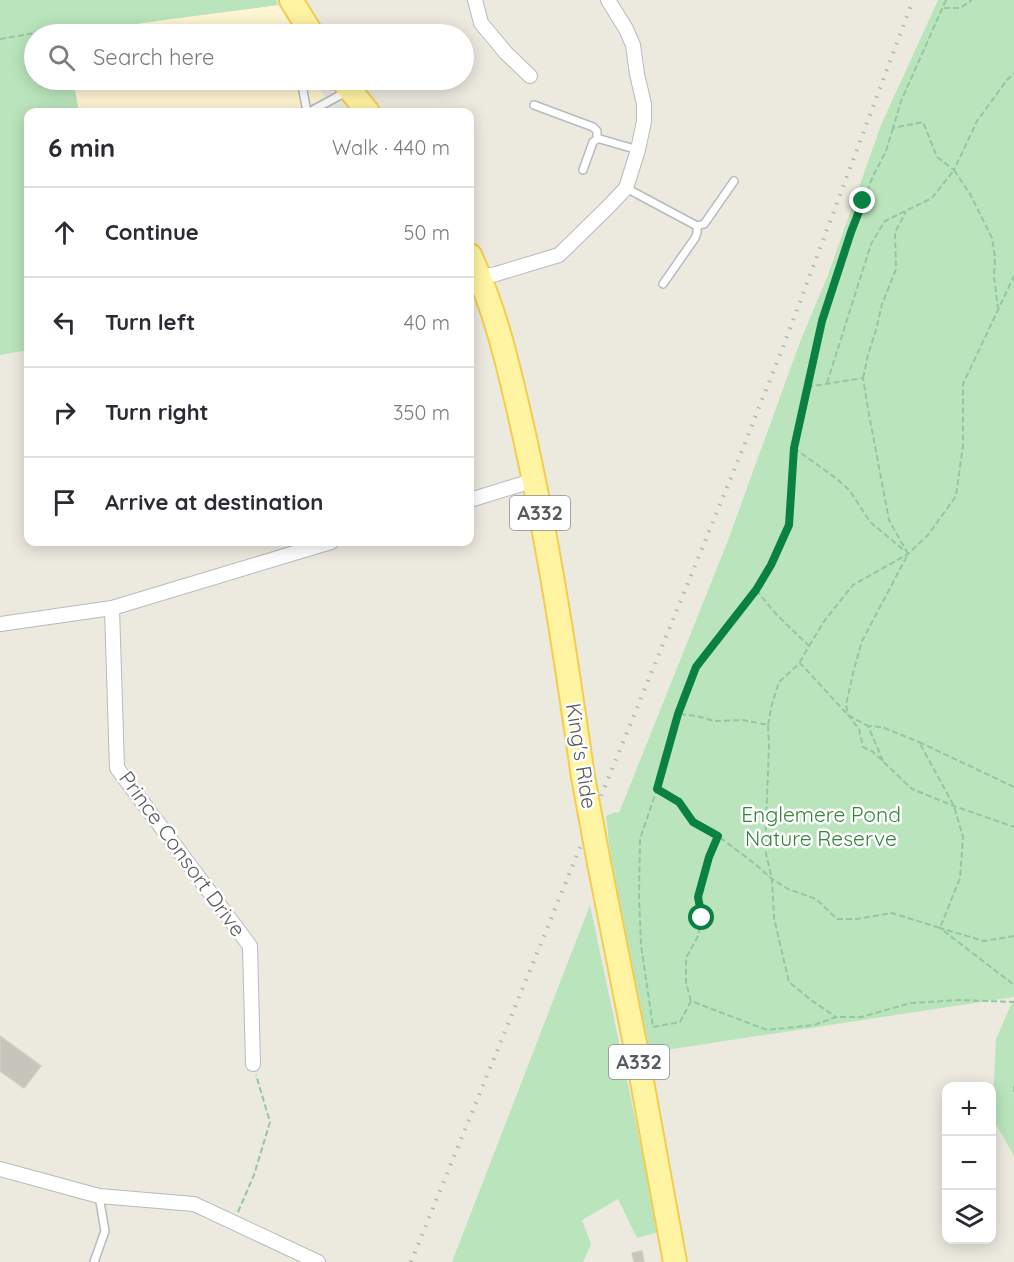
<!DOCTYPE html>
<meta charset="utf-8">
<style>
:root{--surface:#fff;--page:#f2f2f3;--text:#2b2b33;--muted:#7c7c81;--line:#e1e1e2}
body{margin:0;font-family:Quicksand,sans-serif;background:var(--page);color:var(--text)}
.controls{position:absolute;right:18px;bottom:18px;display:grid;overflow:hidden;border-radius:12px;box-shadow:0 3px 15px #0003}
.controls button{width:54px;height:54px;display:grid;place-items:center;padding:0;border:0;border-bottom:2px solid var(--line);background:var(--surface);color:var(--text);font:30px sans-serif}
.stop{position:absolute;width:18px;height:18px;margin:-14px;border:4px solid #0b8043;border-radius:50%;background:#fff}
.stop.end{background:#0b8043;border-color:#fff;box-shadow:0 2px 6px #0008}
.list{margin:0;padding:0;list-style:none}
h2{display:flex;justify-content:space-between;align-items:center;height:78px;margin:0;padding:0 24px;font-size:26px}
h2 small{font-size:20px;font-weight:400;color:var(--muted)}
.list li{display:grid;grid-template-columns:39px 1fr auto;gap:18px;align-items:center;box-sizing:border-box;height:90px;padding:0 24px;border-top:2px solid var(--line)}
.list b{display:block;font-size:22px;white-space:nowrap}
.list em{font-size:20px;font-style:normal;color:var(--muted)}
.icon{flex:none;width:33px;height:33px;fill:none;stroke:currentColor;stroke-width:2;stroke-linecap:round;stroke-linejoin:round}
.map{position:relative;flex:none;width:1014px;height:1262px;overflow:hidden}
.search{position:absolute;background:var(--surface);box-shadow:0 3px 15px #0003;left:24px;top:24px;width:450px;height:66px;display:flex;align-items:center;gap:15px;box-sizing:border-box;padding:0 21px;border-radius:33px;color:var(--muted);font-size:22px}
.panel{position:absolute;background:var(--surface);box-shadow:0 3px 15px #0003;left:24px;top:108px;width:450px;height:438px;border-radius:12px}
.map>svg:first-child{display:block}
.commercial{fill:#fef6d2}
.green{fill:#bae5bc}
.building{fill:#c7c4bc;stroke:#d1ccbe;stroke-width:1.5}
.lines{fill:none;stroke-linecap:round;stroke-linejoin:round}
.service-casing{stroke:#b7babf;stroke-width:10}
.minor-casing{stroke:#b7babf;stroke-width:16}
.primary-casing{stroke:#f4cd50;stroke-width:26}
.path{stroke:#93c6a4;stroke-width:2;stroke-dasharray:6 3;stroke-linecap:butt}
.service{stroke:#fff;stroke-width:7}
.minor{stroke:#fff;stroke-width:14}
.primary{stroke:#fff4a1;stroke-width:22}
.rail{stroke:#b3b4b4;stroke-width:4;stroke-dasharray:1.5 8;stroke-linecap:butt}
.primary-bridge-casing{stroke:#f4cd50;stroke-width:26;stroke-linecap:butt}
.primary-bridge{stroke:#fff4a1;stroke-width:22}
.route{stroke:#0b8043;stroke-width:8}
.labels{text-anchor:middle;stroke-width:5;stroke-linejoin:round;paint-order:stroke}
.shield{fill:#fff;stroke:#8a8d90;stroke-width:1.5}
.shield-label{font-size:20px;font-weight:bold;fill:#585c61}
.street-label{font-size:21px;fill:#585c61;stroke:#fff}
.park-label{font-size:21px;fill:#33863a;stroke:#fff}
</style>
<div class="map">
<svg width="1014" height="1262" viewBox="0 0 1014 1262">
<rect width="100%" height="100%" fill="#eceadf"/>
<path class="commercial" d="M278 5 297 34H65L171 19Z
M73 80H326L322 91 331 112H79Z"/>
<path class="green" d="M0 0H276L278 5 171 19 65 34H34V80H73L79 112H28V350L0 355Z
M938 0H1014V997L653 1052 646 1057 610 853 606 816 615 812 619 813 727 543 800 342 828 275 881 125Z
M590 905 659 1232 637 1238 618 1199 582 1220 591 1244 583 1262H452Z
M1014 998V1156L992 1117 996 1039Z"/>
<path class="building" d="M0 1036 41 1066 24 1088 0 1071Z
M642 1251 644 1262H634L632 1253Z"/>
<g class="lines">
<g class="service-casing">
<path id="service" d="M280 34H287
M301 80 307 112
M534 105 593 127 597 131V139
M309 112 348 91
M583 170 593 142 597 139H600L638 150
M626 188 697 226
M697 226 704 224 707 220 734 181
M663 284 695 238 697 233V226
M94 1262 105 1231 99 1196"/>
</g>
<g class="minor-casing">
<path id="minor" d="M475 0 481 23 506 53 530 76
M480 277 496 274 559 255 609 206 626 188 638 150 644 121V104L637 74 633 45 626 29 608 0
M470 500 535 480
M112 608 117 768 250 946 253 1064
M0 624 112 608 331 542
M0 1169 99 1196 194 1204 318 1262"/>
</g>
<g class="primary-casing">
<path id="primary" d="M291 0 312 34
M342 80 368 112
M470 255C495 308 508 364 521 421 548 538 566 658 583 777
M599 863 638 1059 675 1262"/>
</g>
<path class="path" d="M946 0 901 101 893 128 923 122 937 157 954 170 977 121 1007 80 1014 73
M944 8H960L972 0
M0 39 75 26
M893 128 886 151 873 176 851 232 822 321 794 448 789 525 771 565 756 590 696 667 679 714 657 789 640 839 639 896 641 945 653 1027 680 1022 691 1001 767 1030 814 1025 836 1017H861L911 1003 960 1000 1014 1002
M863 378 868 355 876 330 882 304 896 269 895 232 906 212
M827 383 871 244 885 221 932 198 954 170 970 194 992 238 995 257 994 277 998 308
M807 387 863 378 868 409 889 520 908 554 862 641 853 673 846 705 848 715 859 729 863 747 872 751 912 789 954 806 1014 827
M794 448 837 479 850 491 870 522 905 551
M756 590 777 615 809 646 800 662
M809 646 825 620 853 585 908 554 928 535 956 496 963 445V384L1014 276
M680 714 697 716 714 721 743 720 768 725 769 746 765 849 772 879 774 918 789 982 811 1000 836 1017
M768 725 772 704 779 682 800 663 848 715 868 726
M883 761 868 726 882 727 919 742
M657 789 679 803 693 822 718 836 755 864 772 879 788 889 816 899 837 919H856L892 913 940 928 960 878 963 837 954 806 919 742 1014 787
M1014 936 984 941 940 928 1014 985
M691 1001 686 983V958L698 936 702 918 698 897 709 857 718 836
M1014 1086V1095
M238 1212 254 1175 270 1122 256 1075"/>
<use href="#service" class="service"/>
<use href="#minor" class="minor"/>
<use href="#primary" class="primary"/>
<path class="rail" d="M411 1262 741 453 783 347 913 0"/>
<g class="primary-bridge-casing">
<path id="primary-bridge" d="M583 777 599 863"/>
</g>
<use href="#primary-bridge" class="primary-bridge"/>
</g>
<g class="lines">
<path class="route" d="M702 918 698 897 709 857 718 836 693 822 679 802 657 789 678 714 696 667 756 590 771 565 789 525 794 448 822 321 851 232 863 201"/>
</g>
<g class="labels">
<g class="shield">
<rect x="510" y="496" width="60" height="34" rx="4.5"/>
<rect x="609" y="1045" width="60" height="34" rx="4.5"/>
</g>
<g class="shield-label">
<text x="540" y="520">A332</text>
<text x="639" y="1069">A332</text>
</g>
<g class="street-label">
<text transform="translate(581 756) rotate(81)" y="7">King's Ride</text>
<text transform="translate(182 854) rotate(54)" y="7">Prince Consort Drive</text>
</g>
<g class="park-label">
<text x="821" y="822">Englemere Pond<tspan x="821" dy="24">Nature Reserve</tspan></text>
</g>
</g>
</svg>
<div class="controls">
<button>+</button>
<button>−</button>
<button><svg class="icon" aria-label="layers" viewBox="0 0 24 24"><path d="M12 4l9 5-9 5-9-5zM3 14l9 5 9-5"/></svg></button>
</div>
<div class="stop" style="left:702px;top:918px"></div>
<div class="stop end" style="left:863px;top:201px"></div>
<div class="search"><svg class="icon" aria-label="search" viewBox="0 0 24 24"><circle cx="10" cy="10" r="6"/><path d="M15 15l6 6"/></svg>Search here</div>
<section class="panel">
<h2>6 min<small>Walk · 440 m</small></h2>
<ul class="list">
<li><svg class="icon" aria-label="ahead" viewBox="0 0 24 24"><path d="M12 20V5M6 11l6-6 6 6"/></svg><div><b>Continue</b></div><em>50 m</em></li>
<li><svg class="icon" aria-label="left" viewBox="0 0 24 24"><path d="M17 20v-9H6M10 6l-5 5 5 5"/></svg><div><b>Turn left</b></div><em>40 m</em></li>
<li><svg class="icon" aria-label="right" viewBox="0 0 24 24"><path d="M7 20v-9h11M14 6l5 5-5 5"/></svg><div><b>Turn right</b></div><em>350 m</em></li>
<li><svg class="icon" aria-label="arrive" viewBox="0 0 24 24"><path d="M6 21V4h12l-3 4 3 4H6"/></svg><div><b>Arrive at destination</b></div></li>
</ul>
</section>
</div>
